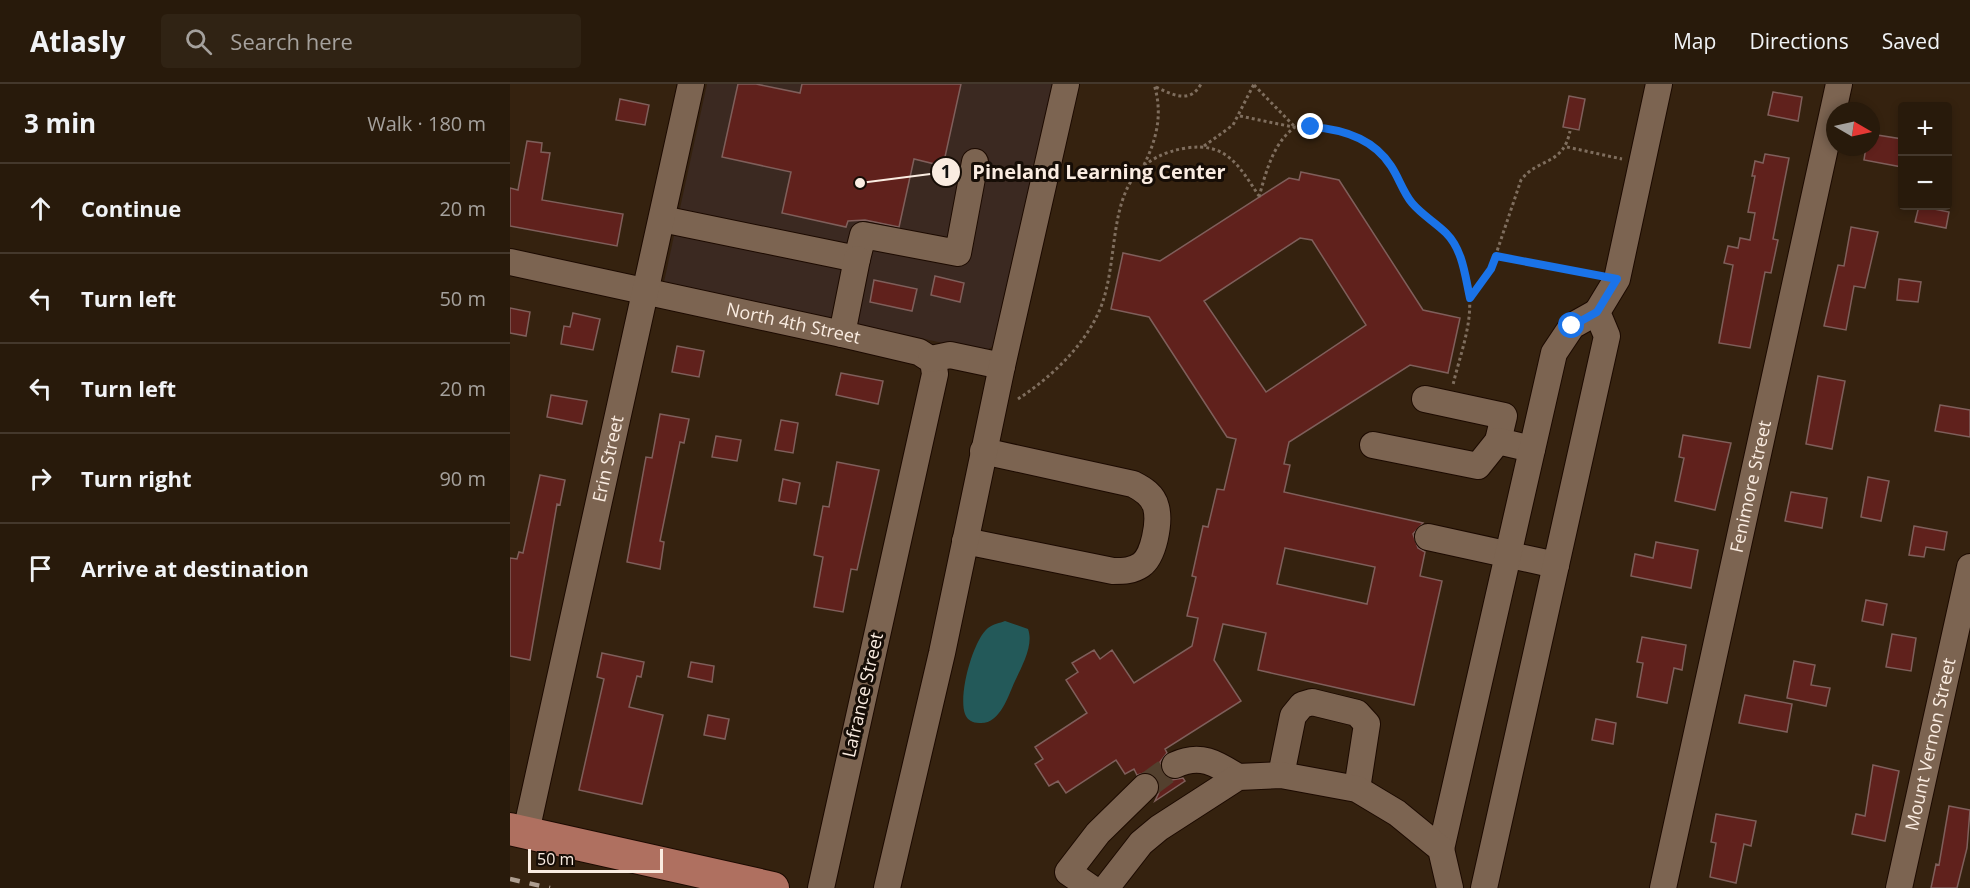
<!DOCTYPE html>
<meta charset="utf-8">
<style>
:root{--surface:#281a0b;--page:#302314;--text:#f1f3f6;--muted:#a5a19d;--line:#44382c}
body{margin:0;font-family:"Open Sans",sans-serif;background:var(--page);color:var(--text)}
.controls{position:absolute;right:18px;top:18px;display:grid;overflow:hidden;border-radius:6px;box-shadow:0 3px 9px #0003}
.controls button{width:54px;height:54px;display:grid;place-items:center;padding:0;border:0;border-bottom:2px solid var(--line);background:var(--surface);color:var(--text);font:30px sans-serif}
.compass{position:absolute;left:1316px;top:18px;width:54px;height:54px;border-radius:50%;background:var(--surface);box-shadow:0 3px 9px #0003;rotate:99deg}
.scale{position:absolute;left:18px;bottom:15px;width:135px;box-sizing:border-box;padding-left:6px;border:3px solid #faece1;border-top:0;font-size:16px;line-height:21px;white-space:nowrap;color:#faece1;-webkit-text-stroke:4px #160d06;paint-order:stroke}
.stop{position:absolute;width:18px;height:18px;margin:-14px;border:4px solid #1a73e8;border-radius:50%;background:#fff}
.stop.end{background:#1a73e8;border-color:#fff;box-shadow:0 2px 6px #0008}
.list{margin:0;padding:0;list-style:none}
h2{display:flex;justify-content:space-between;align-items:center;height:78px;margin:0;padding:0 24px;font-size:26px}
h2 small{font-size:20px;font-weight:400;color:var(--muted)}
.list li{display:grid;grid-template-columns:39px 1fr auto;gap:18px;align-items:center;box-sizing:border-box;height:90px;padding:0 24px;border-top:2px solid var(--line)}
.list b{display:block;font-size:22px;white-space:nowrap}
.list em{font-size:20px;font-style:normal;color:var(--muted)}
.icon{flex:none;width:33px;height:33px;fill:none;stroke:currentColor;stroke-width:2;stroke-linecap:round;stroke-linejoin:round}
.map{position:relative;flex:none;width:1460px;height:804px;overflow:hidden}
header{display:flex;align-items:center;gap:36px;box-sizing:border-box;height:84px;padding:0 30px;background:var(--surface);border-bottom:2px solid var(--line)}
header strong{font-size:28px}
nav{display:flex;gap:33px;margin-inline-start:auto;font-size:21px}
.search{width:420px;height:54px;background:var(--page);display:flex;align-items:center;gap:15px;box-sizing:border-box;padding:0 21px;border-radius:6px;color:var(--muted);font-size:22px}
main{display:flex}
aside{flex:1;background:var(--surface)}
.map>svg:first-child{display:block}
.education{fill:#3b2921}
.water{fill:#235959}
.building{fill:#60211c;stroke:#7f5f5b;stroke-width:1.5;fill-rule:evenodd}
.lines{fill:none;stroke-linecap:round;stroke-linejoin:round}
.minor-tunnel{stroke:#53402e;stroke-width:26;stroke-dasharray:26 13;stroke-linecap:butt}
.minor-casing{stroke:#1c0a00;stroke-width:28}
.major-casing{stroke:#1c0a00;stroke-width:34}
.path{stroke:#7f6e5e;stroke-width:3;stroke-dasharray:3 3;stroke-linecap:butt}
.minor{stroke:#7c6451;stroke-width:26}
.major{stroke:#af7060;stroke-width:32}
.rail{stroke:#ae9e90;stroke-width:4.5;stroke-dasharray:10 10;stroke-linecap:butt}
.route{stroke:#1a73e8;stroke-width:8}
.labels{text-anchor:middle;stroke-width:6;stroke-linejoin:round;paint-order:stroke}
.street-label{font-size:18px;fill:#faece1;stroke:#160d06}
.leader{fill:none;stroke:#faece1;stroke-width:2}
.callout-dot{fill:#faece1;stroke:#160d06;stroke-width:2}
.mark-label{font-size:18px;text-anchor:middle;font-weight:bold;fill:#111}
.callout-label{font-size:20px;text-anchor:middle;font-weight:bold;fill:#faece1;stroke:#160d06;stroke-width:6;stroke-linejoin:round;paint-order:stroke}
</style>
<header>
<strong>Atlasly</strong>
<div class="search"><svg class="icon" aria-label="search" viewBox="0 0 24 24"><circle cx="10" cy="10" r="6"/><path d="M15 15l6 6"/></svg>Search here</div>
<nav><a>Map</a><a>Directions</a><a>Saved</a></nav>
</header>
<main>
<aside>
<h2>3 min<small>Walk · 180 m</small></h2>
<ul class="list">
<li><svg class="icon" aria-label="ahead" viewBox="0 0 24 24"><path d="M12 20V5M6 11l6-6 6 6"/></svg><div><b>Continue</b></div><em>20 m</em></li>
<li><svg class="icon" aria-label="left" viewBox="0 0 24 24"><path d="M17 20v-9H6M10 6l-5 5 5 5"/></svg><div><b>Turn left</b></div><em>50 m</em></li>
<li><svg class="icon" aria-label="left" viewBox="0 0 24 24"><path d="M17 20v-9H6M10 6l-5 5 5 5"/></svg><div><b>Turn left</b></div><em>20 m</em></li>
<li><svg class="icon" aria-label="right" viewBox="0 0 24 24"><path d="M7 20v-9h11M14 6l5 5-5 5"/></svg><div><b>Turn right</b></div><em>90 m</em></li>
<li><svg class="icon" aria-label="arrive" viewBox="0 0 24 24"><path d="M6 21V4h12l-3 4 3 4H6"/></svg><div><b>Arrive at destination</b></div></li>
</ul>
</aside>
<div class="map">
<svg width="1460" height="804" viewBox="0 0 1460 804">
<rect width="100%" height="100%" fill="#35220f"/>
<path class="education" d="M197 0H546L489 258 474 268 154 198Z"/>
<path class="water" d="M495 537 518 545C524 561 512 582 505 597 498 612 490 641 469 639 463 639 457 636 455 630 448 611 463 556 478 544 483 540 490 539 495 537Z"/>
<path class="building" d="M228 0H246L290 9 292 0H451L433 82 404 75 389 143 355 136 338 137 336 143 272 129 281 88 212 73Z
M1263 8 1292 13 1288 37 1258 31Z
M1059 12 1075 15 1069 46 1053 43Z
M110 15 139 21 135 41 106 36Z
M1361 50 1392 55V83L1354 76 1356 63H1361Z
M17 57 32 59 31 68 40 69 32 116 113 130 107 162 0 142V104L8 106Z
M1255 70 1279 74 1263 155 1268 156 1261 189 1255 188 1240 264 1209 259 1223 181 1214 179 1218 162 1228 164 1230 154 1240 156 1245 129 1238 128 1245 92H1242L1245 77 1253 79Z
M791 88 829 96 913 226 950 234 938 289 900 281 779 358 774 380 780 381 774 408 913 439 903 450 908 464 915 468 910 492 932 497 904 621 748 586 756 549 713 540 704 576 731 617 655 665 657 669 650 678 651 687 662 696 673 694 675 697 645 717 650 706 646 693 638 688 627 691 624 685 615 690 606 676 556 709 548 697 539 702 525 680 533 675 525 663 577 629 556 596 568 588 562 579 584 566 590 575 602 566 624 599 682 562 688 534 677 532 686 493 682 492 693 442 698 443 707 405 714 406 726 355 717 353 639 233 601 225 613 169 650 177 779 94 789 96ZM790 154 802 156 856 241 756 308 694 217ZM775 464 865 483 857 520 767 500Z
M1409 122 1439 128 1436 144 1405 138Z
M1341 143 1368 148 1355 204 1344 202 1336 246 1314 242 1328 181 1334 182Z
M425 192 454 199 450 218 421 211Z
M1389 195 1411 198 1408 218 1387 216Z
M364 196 407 205 402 227 360 218Z
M0 224 20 228 16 252 0 249Z
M63 229 90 235 83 266 51 260 54 242 60 243Z
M167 262 194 267 189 293 162 288Z
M331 289 373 297 368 320 326 311Z
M1308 292 1335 297 1322 365 1296 360Z
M41 311 77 317 72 340 37 333Z
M1430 321 1460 326V353L1425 347Z
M150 330 179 335 174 359 170 358 150 457 154 458 150 485 117 478 136 373 142 374Z
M271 336 288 339 283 369 265 366Z
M1173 351 1221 359 1205 426 1165 417 1174 374 1169 373Z
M206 352 231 356 227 377 202 373Z
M327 378 369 386 347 486 341 485 333 528 304 523 313 473 304 471 313 422 319 423Z
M30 391 55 396 50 421 47 420 20 576 0 572V474L7 475 9 468 13 469Z
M1358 393 1379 397 1371 437 1351 433Z
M273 395 290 399 286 420 269 417Z
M1281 408 1317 414 1312 444 1275 437Z
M1404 442 1437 448 1434 466 1416 463 1414 473 1399 471Z
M1146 458 1188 466 1181 504 1121 492 1125 470 1143 474Z
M1356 516 1377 520 1373 541 1352 537Z
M1382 550 1406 554 1401 587 1376 583Z
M1132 553 1176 561 1172 586 1164 584 1157 619 1127 613 1133 579 1127 578Z
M92 569 134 578 131 593 127 592 119 623 153 631 132 720 69 706 94 595 87 593Z
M1284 577 1305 581 1301 601 1320 604 1316 622 1277 614Z
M181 578 204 582 202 598 178 593Z
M1235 611 1282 620 1277 648 1229 639Z
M198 631 219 635 215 655 194 651Z
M1086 635 1106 639 1103 660 1082 656Z
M1363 681 1389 687 1375 757 1342 750 1346 730 1355 732Z
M1439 722 1460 726 1457 764 1447 804H1421L1426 780 1429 781Z
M1206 730 1246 737 1241 762 1234 760 1226 799 1200 793 1206 759 1201 758Z"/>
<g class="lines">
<path class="minor-tunnel" d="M635 703 665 681"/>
<g class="minor-casing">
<g id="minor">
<path d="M152 135 347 175 353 151 448 169 465 78"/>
<path id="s1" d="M0 178 332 250 409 268 423 277 425 290 311 804"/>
<path d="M332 250 347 175"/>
<path d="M421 275 440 271 492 282"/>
<path d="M915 315 994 332 988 357"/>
<path d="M863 361 968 382 988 357 1022 365"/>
<path d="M918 453 1046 481"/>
<path d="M455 457 603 487C614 487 622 487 631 481 644 472 650 438 646 423 643 411 633 405 623 400L473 367"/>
<path d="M665 681C690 669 706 679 728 693"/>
<path d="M771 691 783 632 792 621 802 618 847 629 857 640 847 705"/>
<path id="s2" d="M16 748 181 0"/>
<path d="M931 765 1044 269 1062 242 1087 228"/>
<path d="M377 804 432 569 492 282 556 0"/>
<path d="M581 804 558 788 588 749 635 703"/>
<path d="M596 804 631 759 649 744 728 693 771 691 847 705 887 729 931 765 940 804"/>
<path d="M974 804 1097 252 1087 228 1107 195 1149 0"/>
<path id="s3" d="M1153 804 1329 0"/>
<path id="s4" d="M1389 804 1460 483"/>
</g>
</g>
<g class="major-casing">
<path id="major" d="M0 745 263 804"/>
</g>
<path class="path" d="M744 1 785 43
M646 3C663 11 680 20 691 0
M730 32 783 43
M694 62 723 41 744 0
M1057 63 1112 75
M634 81C647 54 653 30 644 0
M749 113C756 88 763 59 785 43 822 42 859 49 881 82 889 93 893 107 901 118 911 130 923 138 935 148 952 163 956 190 959 211 963 239 949 274 943 301
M986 172 1084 191
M961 213 981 185 1011 96C1029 73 1053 82 1060 47
M508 315C540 294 571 265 588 230 616 169 586 79 676 64 717 58 729 82 749 112"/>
<use href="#minor" class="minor"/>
<use href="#major" class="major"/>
<path class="rail" d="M0 795 40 804"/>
</g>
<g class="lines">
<path class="route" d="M801 43C833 45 863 54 881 82 889 94 893 108 902 119 912 131 925 138 936 149 953 166 955 192 960 214L981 185 986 172 1107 195 1087 228 1062 242"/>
</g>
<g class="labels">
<g class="street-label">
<text dy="6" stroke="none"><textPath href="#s1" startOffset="290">North 4th Street</textPath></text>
<text dy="6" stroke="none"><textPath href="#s2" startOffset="382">Erin Street</textPath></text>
<text dy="6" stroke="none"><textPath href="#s3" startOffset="411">Fenimore Street</textPath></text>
<text transform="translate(353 611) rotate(-77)" y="6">Lafrance Street</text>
<text dy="6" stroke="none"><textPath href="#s4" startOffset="147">Mount Vernon Street</textPath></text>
</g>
</g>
<path class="leader" d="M350 99L436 88"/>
<g class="callout-dot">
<circle cx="350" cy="99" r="6"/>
<circle cx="436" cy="88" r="15"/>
</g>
<g class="mark-label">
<text x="436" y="94">1</text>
</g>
<g class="callout-label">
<text x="589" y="95">Pineland Learning Center</text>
</g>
</svg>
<div class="controls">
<button>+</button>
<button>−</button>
</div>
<svg class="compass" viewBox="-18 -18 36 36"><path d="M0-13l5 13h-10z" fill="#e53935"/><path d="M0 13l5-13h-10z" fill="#a5a19d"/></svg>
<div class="scale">50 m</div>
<div class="stop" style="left:1062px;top:242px"></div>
<div class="stop end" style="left:801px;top:43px"></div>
</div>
</main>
